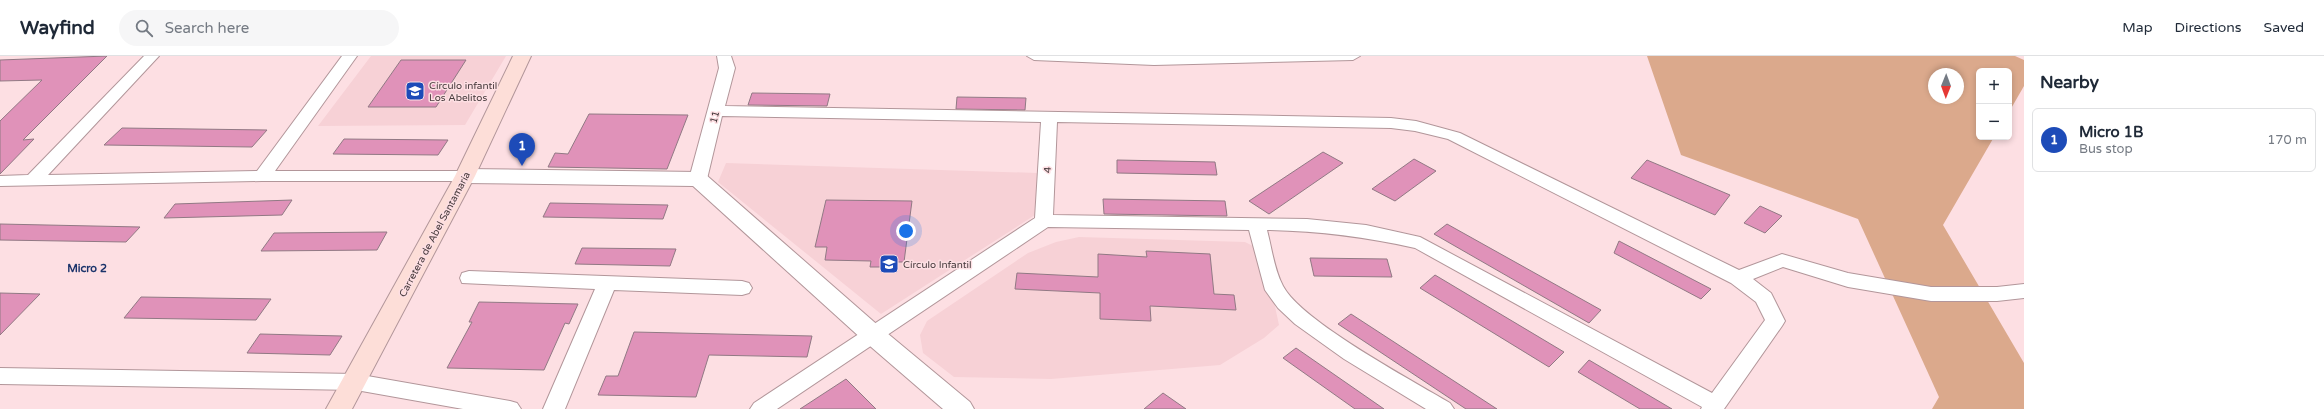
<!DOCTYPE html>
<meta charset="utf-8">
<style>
:root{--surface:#fff;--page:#f6f6f7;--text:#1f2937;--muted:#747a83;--line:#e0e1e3;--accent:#1d4bb8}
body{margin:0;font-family:"Varela Round",sans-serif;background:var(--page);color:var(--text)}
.controls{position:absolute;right:12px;top:12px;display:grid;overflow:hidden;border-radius:6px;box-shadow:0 2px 6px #0003}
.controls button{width:36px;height:36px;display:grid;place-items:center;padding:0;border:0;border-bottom:1px solid var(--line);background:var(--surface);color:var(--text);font:20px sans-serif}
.compass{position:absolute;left:1928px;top:12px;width:36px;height:36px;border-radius:50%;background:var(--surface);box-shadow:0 2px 6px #0003;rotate:181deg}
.you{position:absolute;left:906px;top:175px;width:14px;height:14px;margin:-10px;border:3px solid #fff;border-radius:50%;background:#1a73e8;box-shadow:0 0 0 6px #1a73e833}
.badge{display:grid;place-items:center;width:26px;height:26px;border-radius:50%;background:var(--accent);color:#fff;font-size:13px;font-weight:700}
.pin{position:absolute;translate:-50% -33px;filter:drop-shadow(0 1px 2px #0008)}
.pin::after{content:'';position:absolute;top:21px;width:14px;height:12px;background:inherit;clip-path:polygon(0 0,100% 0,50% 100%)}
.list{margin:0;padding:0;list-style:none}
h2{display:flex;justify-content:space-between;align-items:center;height:52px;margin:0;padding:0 16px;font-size:17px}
h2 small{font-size:13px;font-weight:400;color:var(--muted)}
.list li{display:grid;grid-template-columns:26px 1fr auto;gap:12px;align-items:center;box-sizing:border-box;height:64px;margin:0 8px 8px;padding:0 8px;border:1px solid var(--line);border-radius:6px}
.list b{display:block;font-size:15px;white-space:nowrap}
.list p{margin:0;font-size:13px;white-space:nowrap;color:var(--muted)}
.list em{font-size:13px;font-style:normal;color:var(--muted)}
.icon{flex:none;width:22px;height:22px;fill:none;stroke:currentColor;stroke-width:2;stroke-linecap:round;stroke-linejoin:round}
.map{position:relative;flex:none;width:2024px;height:353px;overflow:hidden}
header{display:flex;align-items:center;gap:24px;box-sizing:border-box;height:56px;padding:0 20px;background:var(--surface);border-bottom:1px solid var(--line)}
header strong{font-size:19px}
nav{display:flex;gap:22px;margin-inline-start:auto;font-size:14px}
.search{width:280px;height:36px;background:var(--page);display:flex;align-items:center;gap:10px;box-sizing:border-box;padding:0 14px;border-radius:22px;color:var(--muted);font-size:15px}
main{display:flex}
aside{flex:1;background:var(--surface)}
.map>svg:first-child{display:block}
.built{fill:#f7d1d6}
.green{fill:#dba98c;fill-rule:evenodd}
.building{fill:#e092b9;stroke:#917984}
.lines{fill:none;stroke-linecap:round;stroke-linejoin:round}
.minor-casing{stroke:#b2969a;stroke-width:2}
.tertiary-casing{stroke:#b2969a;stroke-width:2}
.secondary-casing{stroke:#b2969a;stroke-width:2}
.minor{fill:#fff;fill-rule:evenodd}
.tertiary{fill:#fff;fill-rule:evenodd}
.secondary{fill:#fdded8;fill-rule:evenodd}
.labels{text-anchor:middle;stroke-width:3;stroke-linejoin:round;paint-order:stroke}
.poi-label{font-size:10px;fill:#45393b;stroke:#fddfe3;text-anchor:start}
.street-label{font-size:10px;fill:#45393b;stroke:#fddfe3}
.neighbourhood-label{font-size:11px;font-weight:bold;fill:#1c346b;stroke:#fddfe3}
</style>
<header>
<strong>Wayfind</strong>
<div class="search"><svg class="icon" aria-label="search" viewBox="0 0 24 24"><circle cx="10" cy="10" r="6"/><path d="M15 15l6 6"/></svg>Search here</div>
<nav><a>Map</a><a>Directions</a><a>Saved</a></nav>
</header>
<main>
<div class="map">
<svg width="2024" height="353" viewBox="0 0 2024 353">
<rect width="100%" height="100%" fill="#fddfe3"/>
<path class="built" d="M371 0H506L465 69 318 70Z
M726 107 1037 117 1035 159 881 258 718 126Z
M1079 181 1245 186 1255 191 1265 204 1279 269 1264 282 1220 309 1051 323 954 321 923 297 920 279 927 265 1028 197 1056 186Z"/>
<path class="green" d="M1647 0H2015L2024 4V30L2009 56V15H1979V81H1994L1943 169 2024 307V353H1932L1939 341 1858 163 1681 99ZM1934 18H1958V42H1934Z"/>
<path class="building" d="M107 0 23 84 34 83 0 118V65L42 24 0 25V4Z
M401 4H466L436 51H368Z
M752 37 830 38 827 50 748 49Z
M957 41 1026 42 1025 54 956 53Z
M589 58 688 59 667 113 548 111 555 97 568 98Z
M122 72 267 74 252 91 104 89Z
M344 83 448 84 438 99 333 98Z
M1323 96 1343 107 1269 158 1249 145Z
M1414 103 1436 115 1395 145 1372 133Z
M1117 104 1215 106 1217 119 1117 117Z
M1647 104 1730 139 1715 159 1631 122Z
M1103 143 1225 145 1227 160 1104 158Z
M292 144 282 159 164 162 175 148Z
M826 144 912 145 904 206H888V211H870L871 205 825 204 827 191H815Z
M550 147 668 149 663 163 543 161Z
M1760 150 1782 160 1765 177 1744 167Z
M0 168 140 171 126 186 0 184Z
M1447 168 1601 254 1589 267 1434 178Z
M387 176 377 194 261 195 274 177Z
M1619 185 1711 233 1701 243 1614 197Z
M582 192 676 193 670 210 575 208Z
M1146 195 1210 198 1214 238 1234 239 1236 254 1150 250 1151 265 1100 263V237L1015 233 1017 217 1098 221V198L1147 201Z
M1310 202 1387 203 1392 221 1314 220Z
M1435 219 1564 296 1549 311 1420 232Z
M0 237 40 238 0 279Z
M141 241 271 243 256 264 124 262Z
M479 246 578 248 569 268 565 267 544 314 447 312 472 266H469Z
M1351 258 1497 353H1466L1338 268Z
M634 276 812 280 807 301 709 299 696 341 598 339 606 320H618Z
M260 278 342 280 330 299 247 297Z
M1296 292 1384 353H1355L1283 302Z
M1589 304 1672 353H1640L1578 316Z
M846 323 876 353H800Z
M1163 337 1186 353H1144Z"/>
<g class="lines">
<g class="minor-casing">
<path id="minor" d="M144 0H159L48 119 257 115 342 0H357L275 115H465L471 116 473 120 471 124 465 125H262L0 130V120L28 119Z
M717 0H731L735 12 725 50 1391 62 1416 65 1460 77 1739 214 1782 198 1848 217 1931 231H1997L2024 228V242L1997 245H1931L1848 231 1783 211 1753 223 1771 237 1785 265 1782 270 1724 353H1701L1702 351 1415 192C1365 181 1319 175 1267 174 1272 193 1274 213 1283 230 1301 265 1413 325 1450 347L1454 353H1426L1344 303 1295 268 1278 252 1265 234 1249 174 1048 171 777 353H750L754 347 1035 162 1041 66 722 60 707 123 704 127H692L689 123 719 12ZM1057 66 1391 72 1415 75 1448 83 1731 227 1756 246 1765 264 1712 337 1420 181 1366 169 1307 163 1053 159Z
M1027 0H1360L1353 4 1154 9 1034 4Z
M469 215 742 225 749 227 752 232 749 237 742 239 614 234 565 353H543L595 233 462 227 460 222 462 217Z
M0 312 356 318 510 345 517 347 521 353H463L356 334 0 328Z"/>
</g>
<g class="tertiary-casing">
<path id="tertiary" d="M465 113 698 116 705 118 881 272 970 346 974 353H943L863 284 693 130 465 127 458 125 455 120 458 115Z"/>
</g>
<g class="secondary-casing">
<path id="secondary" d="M513 0H531L475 120 352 353H326L455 120Z"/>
</g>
<use href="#minor" class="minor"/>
<use href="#tertiary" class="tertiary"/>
<use href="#secondary" class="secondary"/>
</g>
<defs>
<g id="school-square" transform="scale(1)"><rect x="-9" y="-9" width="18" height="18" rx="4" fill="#1d4bb8" stroke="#fddfe3"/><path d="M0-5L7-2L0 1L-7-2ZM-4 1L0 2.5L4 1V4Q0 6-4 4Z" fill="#fff"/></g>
</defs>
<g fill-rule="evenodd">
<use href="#school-square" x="415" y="35"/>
<use href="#school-square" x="889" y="208"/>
</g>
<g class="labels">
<g class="poi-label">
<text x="429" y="33">Círculo infantil<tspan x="429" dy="12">Los Abelitos</tspan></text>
<text x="903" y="212">Círculo Infantil</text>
</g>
<g class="street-label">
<text transform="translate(714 61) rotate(-75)" y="4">11</text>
<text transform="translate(1047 114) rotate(-87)" y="4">4</text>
<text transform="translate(434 178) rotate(-62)" y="4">Carretera de Abel Santamaría</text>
</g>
<g class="neighbourhood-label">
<text x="87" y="216">Micro 2</text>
</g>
</g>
</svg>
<div class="controls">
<button>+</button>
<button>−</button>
</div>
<svg class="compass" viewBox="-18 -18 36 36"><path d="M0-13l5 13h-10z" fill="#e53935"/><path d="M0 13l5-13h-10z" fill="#747a83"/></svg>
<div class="you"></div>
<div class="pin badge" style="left:522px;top:110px">1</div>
</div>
<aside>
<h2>Nearby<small></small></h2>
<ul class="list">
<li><span class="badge">1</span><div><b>Micro 1B</b><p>Bus stop</p></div><em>170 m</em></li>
</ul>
</aside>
</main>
